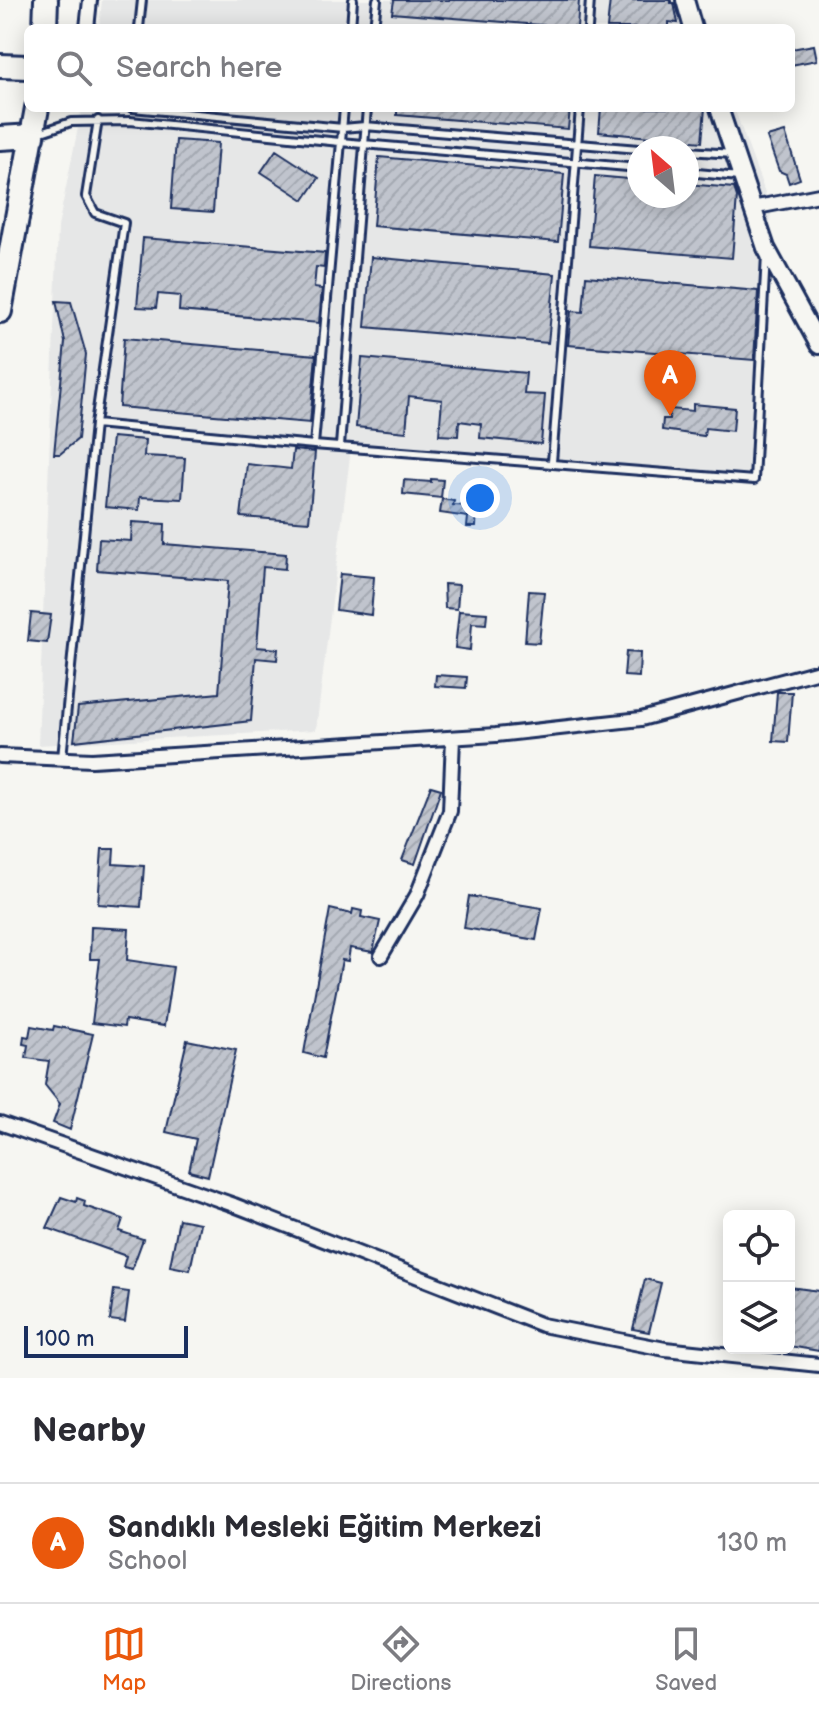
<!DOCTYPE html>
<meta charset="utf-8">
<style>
:root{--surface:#fff;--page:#f2f2f3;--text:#2b2b33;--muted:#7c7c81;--line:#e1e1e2;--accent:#ea580c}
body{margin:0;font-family:"Balsamiq Sans",sans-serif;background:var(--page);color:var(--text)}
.controls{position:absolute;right:24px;bottom:24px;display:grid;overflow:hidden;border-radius:12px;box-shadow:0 4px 20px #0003}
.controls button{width:72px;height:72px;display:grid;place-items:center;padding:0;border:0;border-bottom:2px solid var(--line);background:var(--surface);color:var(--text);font:40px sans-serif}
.compass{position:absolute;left:627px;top:136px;width:72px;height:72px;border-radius:50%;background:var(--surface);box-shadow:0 4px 20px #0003;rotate:332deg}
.scale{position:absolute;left:24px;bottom:20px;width:164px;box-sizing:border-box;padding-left:8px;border:4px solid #1b2f5e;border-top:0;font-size:22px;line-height:28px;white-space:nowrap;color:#1b2f5e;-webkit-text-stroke:6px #f6f6f2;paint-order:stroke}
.you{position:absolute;left:480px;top:498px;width:28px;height:28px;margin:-20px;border:6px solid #fff;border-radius:50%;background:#1a73e8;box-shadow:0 0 0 12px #1a73e833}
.badge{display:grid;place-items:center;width:52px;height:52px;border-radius:50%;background:var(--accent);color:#fff;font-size:26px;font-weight:700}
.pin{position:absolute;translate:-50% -66px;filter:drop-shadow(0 2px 4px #0008)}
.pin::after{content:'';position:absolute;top:42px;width:28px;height:24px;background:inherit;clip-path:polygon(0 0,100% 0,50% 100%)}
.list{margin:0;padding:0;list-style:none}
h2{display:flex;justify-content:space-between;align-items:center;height:104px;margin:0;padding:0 32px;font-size:34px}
h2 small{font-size:26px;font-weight:400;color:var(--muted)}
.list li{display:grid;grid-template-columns:52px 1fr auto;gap:24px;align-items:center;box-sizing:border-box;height:120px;padding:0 32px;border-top:2px solid var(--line)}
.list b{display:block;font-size:30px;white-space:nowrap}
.list p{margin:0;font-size:26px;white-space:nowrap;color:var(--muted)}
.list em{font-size:26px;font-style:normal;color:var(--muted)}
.icon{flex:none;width:44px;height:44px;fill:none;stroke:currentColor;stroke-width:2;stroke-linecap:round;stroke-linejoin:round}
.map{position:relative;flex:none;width:819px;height:1378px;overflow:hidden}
.search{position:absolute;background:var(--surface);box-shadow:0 4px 20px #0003;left:24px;right:24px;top:24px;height:88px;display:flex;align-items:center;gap:20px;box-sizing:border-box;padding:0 28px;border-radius:12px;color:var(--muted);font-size:30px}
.sheet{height:224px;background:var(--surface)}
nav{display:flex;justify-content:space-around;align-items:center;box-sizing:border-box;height:112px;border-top:2px solid var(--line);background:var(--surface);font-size:22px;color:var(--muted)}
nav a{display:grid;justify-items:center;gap:4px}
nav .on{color:var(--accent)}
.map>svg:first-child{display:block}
.built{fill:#e6e7e7;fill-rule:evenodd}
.building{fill:url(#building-hatch);stroke:#1b2f5e;stroke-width:2}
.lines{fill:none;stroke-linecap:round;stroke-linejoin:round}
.service-casing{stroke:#1b2f5e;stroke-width:12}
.minor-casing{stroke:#1b2f5e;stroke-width:18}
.tertiary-casing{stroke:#1b2f5e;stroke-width:22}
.trunk-casing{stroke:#1b2f5e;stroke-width:28}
.service{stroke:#f6f6f2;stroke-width:6}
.minor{stroke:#f6f6f2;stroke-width:12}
.tertiary{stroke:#f6f6f2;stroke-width:16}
.trunk{stroke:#f6f6f2;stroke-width:22}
</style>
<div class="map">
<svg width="819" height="1378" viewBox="0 0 819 1378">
<defs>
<pattern id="building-hatch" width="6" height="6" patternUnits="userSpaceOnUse" patternTransform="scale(2)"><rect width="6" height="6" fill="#c0c4cd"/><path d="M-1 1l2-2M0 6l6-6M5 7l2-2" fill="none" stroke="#a4a9b2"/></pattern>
</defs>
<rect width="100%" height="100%" fill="#f6f6f2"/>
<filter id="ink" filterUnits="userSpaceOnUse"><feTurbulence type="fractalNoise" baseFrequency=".0125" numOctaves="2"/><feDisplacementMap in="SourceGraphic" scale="16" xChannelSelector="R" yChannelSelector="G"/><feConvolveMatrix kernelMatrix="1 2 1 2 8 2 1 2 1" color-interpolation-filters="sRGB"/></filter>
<g filter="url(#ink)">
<path class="built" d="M102 0H696L706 28H99Z
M82 108H734L771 209 757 487 351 448 316 730 38 745 58 227ZM639 148H687V196H639Z"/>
<path class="building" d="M394 0H579L577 28 392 13Z
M610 0H671V3H674L678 23 669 22V28H607Z
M814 45 817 60 791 65V49Z
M397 108H570L568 129 397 115Z
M601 108H705L702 142 599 132Z
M785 132 800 179 789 183 786 174 779 171 767 137Z
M176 140 218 143 213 212 171 209Z
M276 150 319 178 304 200 261 172Z
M379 157 564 174 558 242 373 226Z
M595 176 639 180V196H687V184L734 188 737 197 732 258 589 246Z
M143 238 325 253 324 268 316 267 314 288 322 289 319 323 179 311 180 296 158 294 156 308 137 307Z
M371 257 555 274 548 343 365 327Z
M586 276 758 291 754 360 568 345 571 311 583 312Z
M56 301 71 302 86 354 78 439 60 454H54L65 342Z
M124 338 316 355 310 423 119 407Z
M362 358 526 373 524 394 545 395 541 444 480 438 481 424 459 421 458 436 439 435 442 400 409 396 406 432 356 427Z
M693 404 735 408 733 431 705 428 704 436 662 430 663 419H669L670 409 693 411Z
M112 437 145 440 144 456 185 458 182 499 140 497 139 510 105 507Z
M293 450 315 452 309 522 241 517 247 464 291 469Z
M431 479 443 480 441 498 403 494 404 480 431 482Z
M442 499 454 501 453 505 477 506 476 527H467L468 517 440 513Z
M132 522 165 524 164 544 286 554 285 569 263 567 257 647 278 649 277 660 256 658 251 721 74 741 78 707 219 693 228 581 97 570 99 539 131 541Z
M340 574 374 577 371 615 336 610Z
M444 584 459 585 457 609 445 608Z
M529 591 544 592 539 643 525 642Z
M459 611 487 613 486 624 472 623 470 650 455 648Z
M31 613 51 615 47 643 28 641Z
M626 652 640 653 639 677 624 676Z
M436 675 467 677 466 688 435 686Z
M777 692H792L788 742 773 741Z
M431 786 441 789 415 864 402 860Z
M102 849H114L113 864 144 866 141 907 98 904Z
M469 896 542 908 536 940 464 928Z
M330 909 352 914 353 909 362 911 361 917 380 921 373 952 350 948 348 961 342 960 323 1058 304 1053Z
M91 927 129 929 127 960 173 967 164 1026 125 1020 124 1027 92 1023 100 959H90Z
M31 1026 53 1030 54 1026 93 1034 70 1130 53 1123 60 1104 45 1085 49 1061 26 1058 28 1045 23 1044 24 1036 29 1037Z
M187 1040 236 1050 208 1176 189 1171 196 1139 166 1132Z
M61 1197 76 1202 77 1198 85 1201 84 1206 123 1219 119 1231 143 1239 132 1269 123 1267 126 1256 47 1228Z
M179 1219 200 1223 190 1270 170 1266Z
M645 1279 661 1283 649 1332 633 1329Z
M789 1287 819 1291V1351L789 1346Z
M114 1290 129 1292 125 1322 110 1320Z"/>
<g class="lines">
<g class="service-casing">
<path id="service" d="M139 28 142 0
M351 28 353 0
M374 28 377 0
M588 28 590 0
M132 108 343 128 365 126 639 149
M36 134 71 122 130 121 340 142 639 168
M687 151 734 154
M687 172 739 177
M95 424 314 445 754 480 766 255
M314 445 344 108
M340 446 367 108
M552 462 580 108
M62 758 95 424 124 223 95 213 86 196 98 120"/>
</g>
<g class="minor-casing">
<path id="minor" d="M87 28 90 0
M752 208 819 195
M0 756 92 760 496 735 641 719 819 671
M381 956 417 895 450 811 453 738
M0 1123 234 1205 542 1325 665 1349 819 1365"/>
</g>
<g class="tertiary-casing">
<path id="tertiary" d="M685 0 693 28
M719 108 766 248 819 345"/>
</g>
<g class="trunk-casing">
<path id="trunk" d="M45 28 46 0
M0 66 28 67
M0 138 33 136
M0 311 37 108"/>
</g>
<use href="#service" class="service"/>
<use href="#minor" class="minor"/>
<use href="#tertiary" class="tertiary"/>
<use href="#trunk" class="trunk"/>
</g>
</g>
</svg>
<div class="controls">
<button><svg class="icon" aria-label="locate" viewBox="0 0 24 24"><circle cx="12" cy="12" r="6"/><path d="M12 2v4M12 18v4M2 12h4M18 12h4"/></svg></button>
<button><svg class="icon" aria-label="layers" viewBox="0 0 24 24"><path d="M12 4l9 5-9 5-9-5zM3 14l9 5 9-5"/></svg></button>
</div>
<svg class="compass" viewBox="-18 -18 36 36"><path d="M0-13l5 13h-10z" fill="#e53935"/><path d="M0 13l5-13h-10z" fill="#7c7c81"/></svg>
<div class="scale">100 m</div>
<div class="you"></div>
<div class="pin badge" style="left:670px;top:416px">A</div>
<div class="search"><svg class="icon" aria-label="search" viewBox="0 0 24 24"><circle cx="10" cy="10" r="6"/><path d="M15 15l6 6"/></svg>Search here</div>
</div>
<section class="sheet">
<h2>Nearby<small></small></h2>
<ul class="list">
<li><span class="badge">A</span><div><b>Sandıklı Mesleki Eğitim Merkezi</b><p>School</p></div><em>130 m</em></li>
</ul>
</section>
<nav>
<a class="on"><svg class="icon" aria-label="map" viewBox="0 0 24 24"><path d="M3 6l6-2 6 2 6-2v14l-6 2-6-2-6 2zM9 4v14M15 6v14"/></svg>Map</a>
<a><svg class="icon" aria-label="directions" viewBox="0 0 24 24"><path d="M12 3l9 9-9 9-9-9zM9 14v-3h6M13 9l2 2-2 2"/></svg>Directions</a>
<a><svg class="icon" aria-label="saved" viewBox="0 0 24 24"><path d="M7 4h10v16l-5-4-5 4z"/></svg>Saved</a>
</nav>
